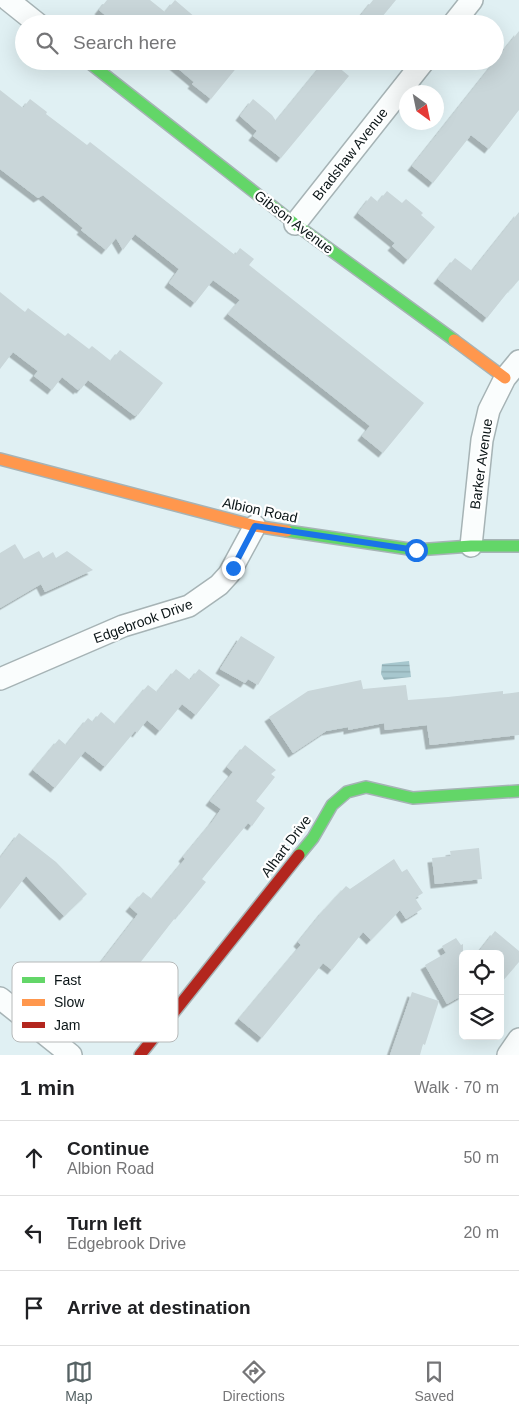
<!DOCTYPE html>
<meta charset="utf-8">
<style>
:root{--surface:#fff;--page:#f6f6f6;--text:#202124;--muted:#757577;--line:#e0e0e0;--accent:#566264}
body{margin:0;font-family:Arial,sans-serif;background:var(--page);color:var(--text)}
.controls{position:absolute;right:15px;bottom:15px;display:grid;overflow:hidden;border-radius:8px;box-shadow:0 5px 20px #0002}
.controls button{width:45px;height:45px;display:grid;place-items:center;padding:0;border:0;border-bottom:1px solid var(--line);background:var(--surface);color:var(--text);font:25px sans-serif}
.compass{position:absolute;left:399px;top:85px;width:45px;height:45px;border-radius:50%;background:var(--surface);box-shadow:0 5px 20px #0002;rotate:147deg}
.stop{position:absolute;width:15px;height:15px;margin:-11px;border:4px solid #1a73e8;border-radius:50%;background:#fff}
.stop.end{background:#1a73e8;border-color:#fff;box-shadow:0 1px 5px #0008}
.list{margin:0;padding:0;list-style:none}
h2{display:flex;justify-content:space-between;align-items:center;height:65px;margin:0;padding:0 20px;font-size:21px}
h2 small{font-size:16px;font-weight:400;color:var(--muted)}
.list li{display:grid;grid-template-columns:32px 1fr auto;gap:15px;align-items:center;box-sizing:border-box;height:75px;padding:0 20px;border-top:1px solid var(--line)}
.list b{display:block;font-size:19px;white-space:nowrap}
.list p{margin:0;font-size:16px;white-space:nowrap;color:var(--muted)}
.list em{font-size:16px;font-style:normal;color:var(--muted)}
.icon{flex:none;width:28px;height:28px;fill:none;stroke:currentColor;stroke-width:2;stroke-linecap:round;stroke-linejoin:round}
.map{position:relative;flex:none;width:519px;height:1055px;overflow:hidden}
.search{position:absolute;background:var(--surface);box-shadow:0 5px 20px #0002;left:15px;right:15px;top:15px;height:55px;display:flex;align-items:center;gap:12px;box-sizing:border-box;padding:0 18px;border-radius:28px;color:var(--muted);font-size:19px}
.sheet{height:290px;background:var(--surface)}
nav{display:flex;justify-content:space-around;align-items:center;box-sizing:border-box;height:70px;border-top:1px solid var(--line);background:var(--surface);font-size:14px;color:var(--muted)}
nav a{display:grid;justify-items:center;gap:2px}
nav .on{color:var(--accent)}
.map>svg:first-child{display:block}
.water{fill:url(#water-rules)}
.building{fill:#c9d6d9;filter:url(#shadow)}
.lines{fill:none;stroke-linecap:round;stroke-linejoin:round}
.street-casing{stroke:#a6b3b5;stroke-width:24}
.fast-casing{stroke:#a6b3b5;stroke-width:14}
.slow-casing{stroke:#a6b3b5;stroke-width:14}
.jam-casing{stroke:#a6b3b5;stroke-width:14}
.street{stroke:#fafdfd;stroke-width:21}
.fast{stroke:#63d668;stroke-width:11}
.slow{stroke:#ff974d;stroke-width:11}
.jam{stroke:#b3261e;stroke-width:11}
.route{stroke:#1a73e8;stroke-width:6}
.labels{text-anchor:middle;stroke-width:4.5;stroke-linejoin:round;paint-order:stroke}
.street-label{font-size:14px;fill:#0b1517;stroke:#fff}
.key{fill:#fff;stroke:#b6b9b9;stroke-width:1}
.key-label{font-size:14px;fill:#0b1517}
</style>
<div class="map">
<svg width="519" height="1055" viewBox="0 0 519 1055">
<defs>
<pattern id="water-rules" width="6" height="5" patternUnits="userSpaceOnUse" patternTransform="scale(1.25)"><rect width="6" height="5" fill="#a7c7ce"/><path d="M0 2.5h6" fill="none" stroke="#8eaab0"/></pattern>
<filter id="shadow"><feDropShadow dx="-4.5" dy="4.5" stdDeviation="0" flood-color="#0004"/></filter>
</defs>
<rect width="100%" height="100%" fill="#e0f0f3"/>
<path class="water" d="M409 661 411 677 384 680 381 674 382 664Z"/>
<path class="building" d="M107 0H150L165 12 175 0 203 24H116L99 10Z
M373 0H396L376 24H354Z
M519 31V110L489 149 471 135 433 183 412 166Z
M169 61H242L211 99 192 84 194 82Z
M325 61H331L349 76 281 158 253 136 257 131 240 116 253 99 272 115 276 121Z
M0 90 23 108 30 99 47 112 46 114 87 145 90 142 235 255 240 248 254 259 249 265 424 403 383 453 362 436 370 426 228 314 240 300 213 280 195 303 169 283 179 269 135 234 123 250 116 238 106 250 81 230 83 228 43 195 38 198 0 169Z
M387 191 402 203 406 199 423 213 421 215 435 227 408 260 392 246 395 243 358 213 371 196 378 202Z
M519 212V280L512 288H511L487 318 438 279 455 258 472 271Z
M0 292 25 312 28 308 65 336 68 333 89 349 92 346 111 361 120 350 163 383 138 415 137 414 135 416 88 380 81 389 79 388 78 390 62 377 52 390 34 376 38 371 13 352 0 369Z
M15 544 24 559 39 551 43 558 53 552 56 558 67 551 93 570 45 592 41 584 0 608V553Z
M241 636 275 657 258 685 248 679 245 683 220 669Z
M176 669 190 680 199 669 220 685 196 715 182 704 160 731 147 720 137 733 135 731 105 767 85 751 55 788 33 770 59 739 66 745 88 718 93 722 101 712 115 724 148 685 157 692Z
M361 680 363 689 406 685 408 700 448 697 503 691V694L519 692V735L430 745 427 725 385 730 384 723 348 730V727L326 731 293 753 269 717 308 691Z
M245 745 276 770 271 774 275 777 256 801 265 808 252 826 248 823 202 879 206 882 179 915 178 914 97 1018 78 1001 74 1006 54 990 74 967 88 979 138 914 130 907 143 892 152 899 185 859 183 857 212 822 221 809 210 801 233 772 227 767Z
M19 833 56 862 87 894 64 916 26 876 0 909V858Z
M479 848 482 879 435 884 432 858 451 856 450 851Z
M394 859 402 872 407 869 423 893 415 898 422 909 406 919 400 910 371 940 363 932 332 970 323 963 262 1038 239 1019 301 945 298 942 323 911 346 886 350 889Z
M495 931 519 951V962L500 984V954H477Z
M456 938 461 945 463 944V995L447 1004 425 965 446 953 442 946Z
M412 992 439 1001 425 1045 423 1044 420 1055H390Z"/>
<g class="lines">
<g class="street-casing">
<path id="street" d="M8 0 38 24
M453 24 472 0
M295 224 424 61
M471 546 482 440 489 410 505 378 519 361
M0 679 123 626 189 606 219 585 229 574 255 526
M0 998 71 1055
M508 1055 519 1039"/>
</g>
<g class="fast-casing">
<path id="fast" d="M87 61 295 224 454 340
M287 531 416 550 471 546H519
M299 855 313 838 332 805 347 792 366 787 413 798 519 791"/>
</g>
<g class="slow-casing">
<path id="slow" d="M454 340 505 378
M0 459 255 526 287 531"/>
</g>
<g class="jam-casing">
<path id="jam" d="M140 1055 299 855"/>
</g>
<use href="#street" class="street"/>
<use href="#fast" class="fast"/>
<use href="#slow" class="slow"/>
<use href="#jam" class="jam"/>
</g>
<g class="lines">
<path class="route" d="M233 568 255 526 416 550"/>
</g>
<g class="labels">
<g class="street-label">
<text transform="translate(350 154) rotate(-52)" y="5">Bradshaw Avenue</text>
<text transform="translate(294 222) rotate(37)" y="5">Gibson Avenue</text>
<text transform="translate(481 464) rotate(-82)" y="5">Barker Avenue</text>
<text transform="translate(260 510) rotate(12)" y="5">Albion Road</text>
<text transform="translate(143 621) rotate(-20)" y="5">Edgebrook Drive</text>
<text transform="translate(286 846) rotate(-53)" y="5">Alhart Drive</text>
</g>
</g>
<rect x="12" y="962" width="166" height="80" rx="8" class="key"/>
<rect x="22" y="977" width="23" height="6" fill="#63d668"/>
<rect x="22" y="999" width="23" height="7" fill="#ff974d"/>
<rect x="22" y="1022" width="23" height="6" fill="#b3261e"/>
<g class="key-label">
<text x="54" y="985">Fast</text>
<text x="54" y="1007">Slow</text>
<text x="54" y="1030">Jam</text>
</g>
</svg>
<div class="controls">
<button><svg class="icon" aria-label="locate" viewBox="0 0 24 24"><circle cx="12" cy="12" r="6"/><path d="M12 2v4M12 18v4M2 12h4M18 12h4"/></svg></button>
<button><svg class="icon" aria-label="layers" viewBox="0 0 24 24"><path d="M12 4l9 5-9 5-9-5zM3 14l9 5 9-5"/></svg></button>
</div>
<svg class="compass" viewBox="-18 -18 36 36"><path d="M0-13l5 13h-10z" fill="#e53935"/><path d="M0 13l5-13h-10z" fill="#757577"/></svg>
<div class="stop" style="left:416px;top:550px"></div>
<div class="stop end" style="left:233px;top:568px"></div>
<div class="search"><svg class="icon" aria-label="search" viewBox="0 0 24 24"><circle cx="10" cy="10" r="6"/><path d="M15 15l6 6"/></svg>Search here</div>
</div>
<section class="sheet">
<h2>1 min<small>Walk · 70 m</small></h2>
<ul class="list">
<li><svg class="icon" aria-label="ahead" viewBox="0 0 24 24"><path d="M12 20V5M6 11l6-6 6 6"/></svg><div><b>Continue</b><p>Albion Road</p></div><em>50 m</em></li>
<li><svg class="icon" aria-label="left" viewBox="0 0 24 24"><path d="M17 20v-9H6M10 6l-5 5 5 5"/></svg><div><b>Turn left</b><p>Edgebrook Drive</p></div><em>20 m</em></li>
<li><svg class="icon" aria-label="arrive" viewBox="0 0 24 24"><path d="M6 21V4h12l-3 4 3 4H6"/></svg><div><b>Arrive at destination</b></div></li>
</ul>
</section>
<nav>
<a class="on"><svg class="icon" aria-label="map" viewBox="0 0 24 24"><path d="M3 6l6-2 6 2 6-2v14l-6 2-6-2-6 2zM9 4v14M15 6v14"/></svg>Map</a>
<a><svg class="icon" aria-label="directions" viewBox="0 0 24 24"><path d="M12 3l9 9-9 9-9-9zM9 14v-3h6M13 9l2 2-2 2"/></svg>Directions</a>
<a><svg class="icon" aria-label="saved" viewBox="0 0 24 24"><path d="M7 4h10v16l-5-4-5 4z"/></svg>Saved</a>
</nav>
